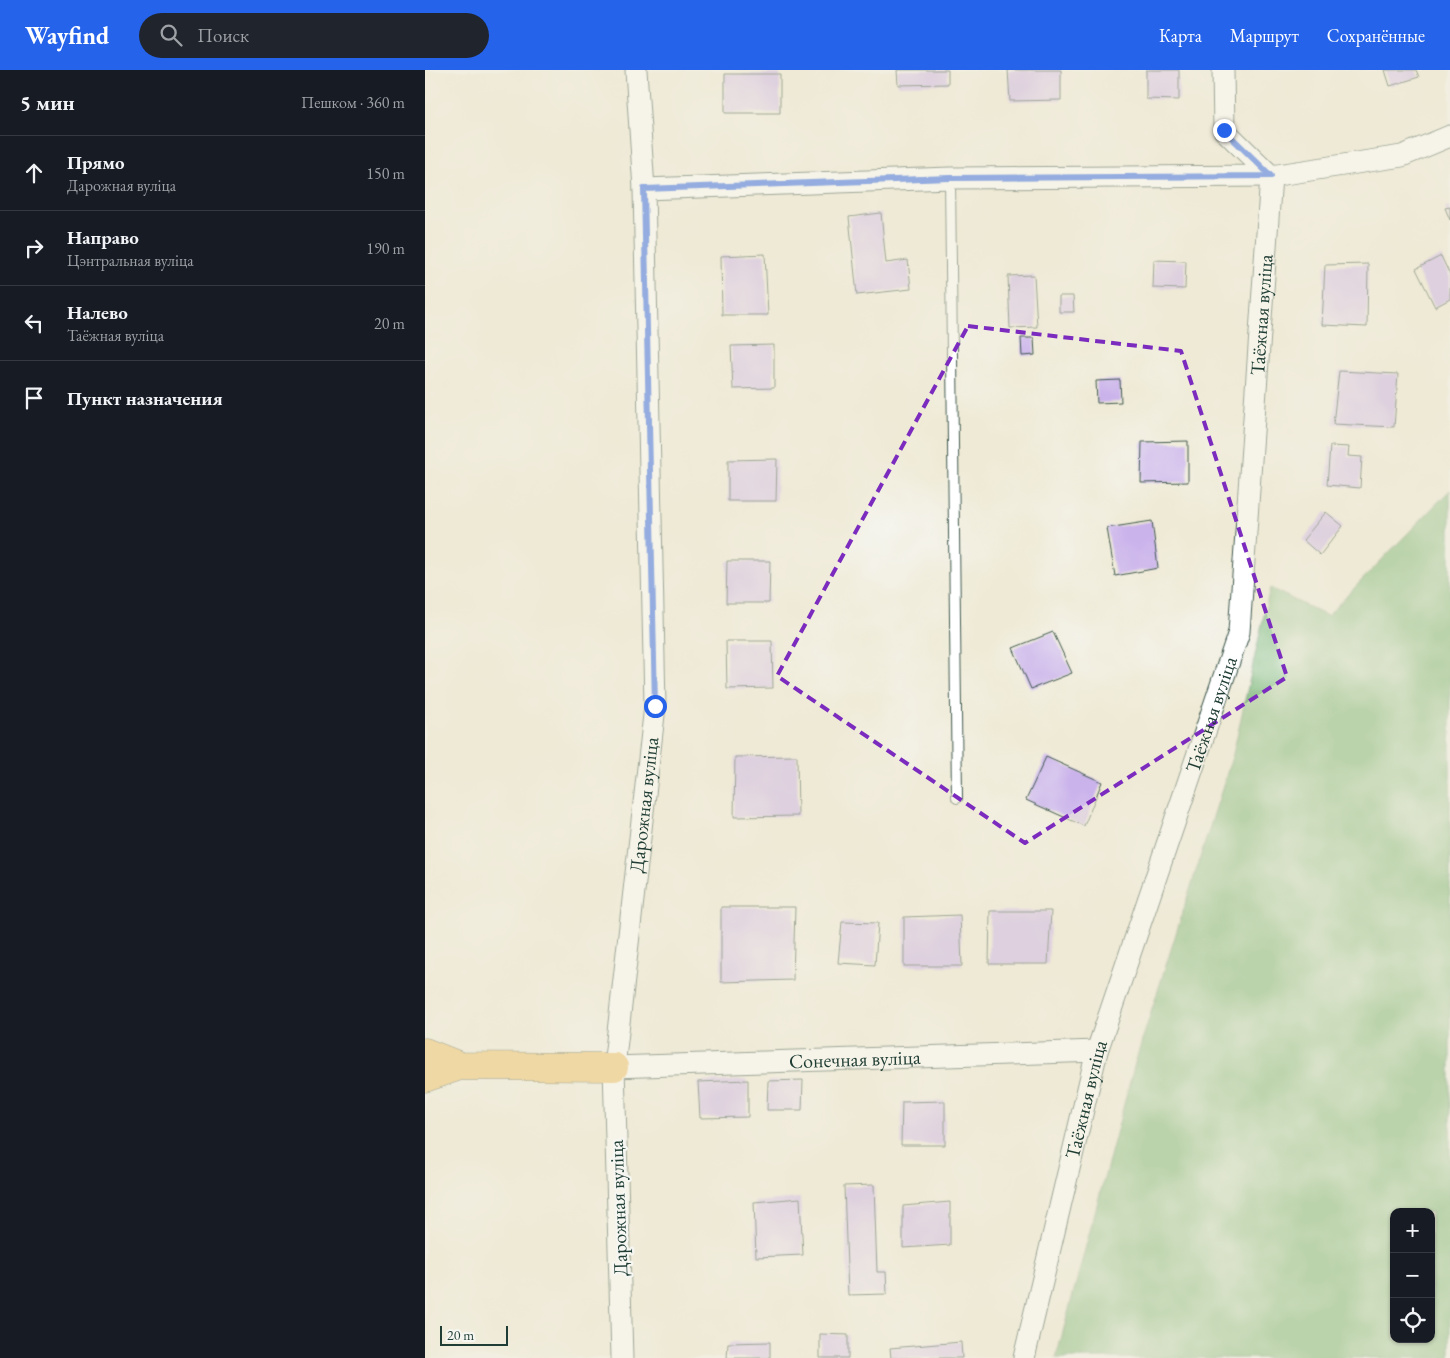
<!DOCTYPE html>
<html lang="ru">
<meta charset="utf-8">
<style>
:root{--surface:#171b24;--page:#20242c;--text:#f1f3f6;--muted:#9ea1a6;--line:#363941;--accent:#2563eb}
body{margin:0;font-family:"EB Garamond",serif;background:var(--page);color:var(--text)}
.controls{position:absolute;right:15px;bottom:15px;display:grid;overflow:hidden;border-radius:10px;box-shadow:0 1px 4px #0004}
.controls button{width:45px;height:45px;display:grid;place-items:center;padding:0;border:0;border-bottom:1px solid var(--line);background:var(--surface);color:var(--text);font:25px sans-serif}
.scale{position:absolute;left:15px;bottom:12px;width:68px;box-sizing:border-box;padding-left:5px;border:2px solid #1f3d34;border-top:0;font-size:14px;line-height:18px;white-space:nowrap;color:#1f3d34;-webkit-text-stroke:4px #f6f6f2;paint-order:stroke}
.stop{position:absolute;width:15px;height:15px;margin:-11px;border:4px solid #2563eb;border-radius:50%;background:#fff}
.stop.end{background:#2563eb;border-color:#fff;box-shadow:0 1px 5px #0008}
.list{margin:0;padding:0;list-style:none}
h2{display:flex;justify-content:space-between;align-items:center;height:65px;margin:0;padding:0 20px;font-size:21px}
h2 small{font-size:16px;font-weight:400;color:var(--muted)}
.list li{display:grid;grid-template-columns:32px 1fr auto;gap:15px;align-items:center;box-sizing:border-box;height:75px;padding:0 20px;border-top:1px solid var(--line)}
.list b{display:block;font-size:19px;white-space:nowrap}
.list p{margin:0;font-size:16px;white-space:nowrap;color:var(--muted)}
.list em{font-size:16px;font-style:normal;color:var(--muted)}
.icon{flex:none;width:28px;height:28px;fill:none;stroke:currentColor;stroke-width:2;stroke-linecap:round;stroke-linejoin:round}
.map{position:relative;flex:none;width:1025px;height:1288px;overflow:hidden}
header{display:flex;align-items:center;gap:30px;box-sizing:border-box;height:70px;padding:0 25px;background:var(--accent);color:#fff}
header strong{font-size:24px}
nav{display:flex;gap:28px;margin-inline-start:auto;font-size:18px}
.search{width:350px;height:45px;background:var(--page);display:flex;align-items:center;gap:12px;box-sizing:border-box;padding:0 18px;border-radius:28px;color:var(--muted);font-size:19px}
main{display:flex}
aside{flex:1;background:var(--surface)}
.map>svg:first-child{display:block}
.forest{fill:#7bb878;stroke:#4d7a56;fill-rule:evenodd}
.building{fill:#cab2eb}
.lines{fill:none;stroke-linecap:round;stroke-linejoin:round}
.service-casing{stroke:#3e574c;stroke-width:12}
.minor-casing{stroke:#3e574c;stroke-width:23}
.trunk-casing{stroke:#3e574c;stroke-width:29}
.service{stroke:#fff;stroke-width:10}
.minor{stroke:#fff;stroke-width:21}
.trunk{stroke:#f0c369;stroke-width:28}
.route{stroke:#2563eb;stroke-width:6}
.marked{fill:none;stroke:#7b2cbf;stroke-width:4;stroke-dasharray:10 6;stroke-linejoin:round}
.labels{text-anchor:middle;stroke-width:4.5;stroke-linejoin:round;paint-order:stroke}
.street-label{font-size:20px;fill:#1f3d34;stroke:#f6f6f2}
</style>
<header>
<strong>Wayfind</strong>
<div class="search"><svg class="icon" aria-label="search" viewBox="0 0 24 24"><circle cx="10" cy="10" r="6"/><path d="M15 15l6 6"/></svg>Поиск</div>
<nav><a>Карта</a><a>Маршрут</a><a>Сохранённые</a></nav>
</header>
<main>
<aside>
<h2>5 мин<small>Пешком · 360 m</small></h2>
<ul class="list">
<li><svg class="icon" aria-label="ahead" viewBox="0 0 24 24"><path d="M12 20V5M6 11l6-6 6 6"/></svg><div><b>Прямо</b><p>Дарожная вуліца</p></div><em>150 m</em></li>
<li><svg class="icon" aria-label="right" viewBox="0 0 24 24"><path d="M7 20v-9h11M14 6l5 5-5 5"/></svg><div><b>Направо</b><p>Цэнтральная вуліца</p></div><em>190 m</em></li>
<li><svg class="icon" aria-label="left" viewBox="0 0 24 24"><path d="M17 20v-9H6M10 6l-5 5 5 5"/></svg><div><b>Налево</b><p>Таёжная вуліца</p></div><em>20 m</em></li>
<li><svg class="icon" aria-label="arrive" viewBox="0 0 24 24"><path d="M6 21V4h12l-3 4 3 4H6"/></svg><div><b>Пункт назначения</b></div></li>
</ul>
</aside>
<div class="map">
<svg width="1025" height="1288" viewBox="0 0 1025 1288">
<rect width="100%" height="100%" fill="#f6f6f2"/>
<filter id="ink" filterUnits="userSpaceOnUse"><feTurbulence type="fractalNoise" baseFrequency=".02" numOctaves="2"/><feDisplacementMap in="SourceGraphic" scale="10" xChannelSelector="R" yChannelSelector="G"/><feConvolveMatrix kernelMatrix="1 2 1 2 8 2 1 2 1" color-interpolation-filters="sRGB"/></filter>
<filter id="wash" filterUnits="userSpaceOnUse"><feTurbulence type="fractalNoise" baseFrequency=".0096" numOctaves="4" result="noise"/><feDisplacementMap in="SourceGraphic" scale="20" xChannelSelector="R" yChannelSelector="G"/><feGaussianBlur stdDeviation="1.12" result="paint"/><feColorMatrix in="noise" values="0 0 0 0 0 0 0 0 0 0 0 0 0 0 0 0 0 1.4 0 .05"/><feComposite in="paint" operator="in"/></filter>
<g filter="url(#wash)">
<rect width="100%" height="100%" fill="#efead5"/>
<path class="forest" d="M1025 420V1288H631L710 993 808 684 845 518 902 546ZM969 1142H1006V1269H969Z"/>
<g id="blocks">
<path class="building" d="M472 0H523V14L473 15Z
M583 0H636V30L585 31Z
M721 0H754V30L721 29Z
M960 0H991L994 7 965 16Z
M300 4H355V43H300Z
M1025 137V150L1020 138Z
M456 143 461 193 483 190 486 219 432 225 424 147Z
M340 184 343 245H297L296 186Z
M1016 186 1025 205V229L1010 237 991 199Z
M729 190 761 191 760 219 728 218Z
M943 194 942 257 897 255 900 195Z
M609 205 612 257 585 258 583 206Z
M634 226H648L649 242H634Z
M596 268H609L610 285 597 286Z
M349 275V318L308 319 306 276Z
M914 301 973 304 969 357 908 354Z
M695 310 696 332 672 333 671 311Z
M763 371V412L716 413 717 372Z
M905 376 924 377 923 386 937 387 935 418 902 415Z
M352 389 351 431H303V390Z
M901 442 918 456 895 485 878 470Z
M727 451 733 498 690 506 682 458Z
M302 491H345L344 533H301Z
M628 562 647 603 606 619 588 578Z
M301 571H347L348 618 302 619Z
M372 686 373 746 309 747 310 687Z
M621 687 677 712 659 756 601 730Z
M296 837H370L368 910 296 912Z
M565 841H626L623 894H564Z
M535 845 537 896H479V847Z
M417 852 453 853 450 895 413 893Z
M323 1010V1047L275 1048 273 1012Z
M378 1010 377 1040H342L343 1011Z
M520 1031V1075H476L477 1032Z
M449 1115 452 1202H461L462 1224 423 1225 419 1116Z
M375 1128 378 1185 331 1187 329 1132Z
M525 1132V1175L478 1178V1136Z
M395 1264 423 1265V1288H395Z
M345 1272V1288H302L303 1273Z
M536 1272 537 1288H466L465 1278Z"/>
</g>
</g>
<g filter="url(#ink)">
<use href="#blocks" fill-opacity="0" stroke="#3e574c" stroke-width="1"/>
<g class="lines">
<g class="service-casing">
<path id="service" d="M525 108 532 728"/>
</g>
<g class="minor-casing">
<g id="minor">
<path d="M219 119 525 108 846 106 977 86 1025 66"/>
<path id="s1" d="M189 997 672 981"/>
<path id="s2" d="M197 1288 189 997 230 636 219 119 211 0"/>
<path id="s3" d="M599 1288 672 981 814 562 846 106 799 60 798 0"/>
</g>
</g>
<g class="trunk-casing">
<path id="trunk" d="M0 982 35 996
M0 1008 35 996 189 997"/>
</g>
<use href="#service" class="service"/>
<use href="#minor" class="minor"/>
<use href="#trunk" class="trunk"/>
</g>
</g>
<g class="lines" filter="url(#ink)">
<path class="route" d="M230 636 219 119 525 108 846 106 799 60"/>
</g>
<path d="M0 0H1025V1288H0ZM543 256 756 281 862 607 600 773 352 606Z" fill="#efead5" fill-opacity=".55" fill-rule="evenodd"/>
<path class="marked" d="M543 256 756 281 862 607 600 773 352 606Z"/>
<g class="labels">
<g class="street-label">
<text dy="7" stroke="none"><textPath href="#s3" startOffset="1076">Таёжная вуліца</textPath></text>
<text dy="7" stroke="none"><textPath href="#s3" startOffset="671">Таёжная вуліца</textPath></text>
<text dy="7" stroke="none"><textPath href="#s2" startOffset="555">Дарожная вуліца</textPath></text>
<text dy="7" stroke="none"><textPath href="#s1" startOffset="241">Сонечная вуліца</textPath></text>
<text dy="7" stroke="none"><textPath href="#s3" startOffset="266">Таёжная вуліца</textPath></text>
<text transform="translate(193 1138) rotate(-92)" y="7">Дарожная вуліца</text>
</g>
</g>
</svg>
<div class="controls">
<button>+</button>
<button>−</button>
<button><svg class="icon" aria-label="locate" viewBox="0 0 24 24"><circle cx="12" cy="12" r="6"/><path d="M12 2v4M12 18v4M2 12h4M18 12h4"/></svg></button>
</div>
<div class="scale">20 m</div>
<div class="stop" style="left:230px;top:636px"></div>
<div class="stop end" style="left:799px;top:60px"></div>
</div>
</main>
